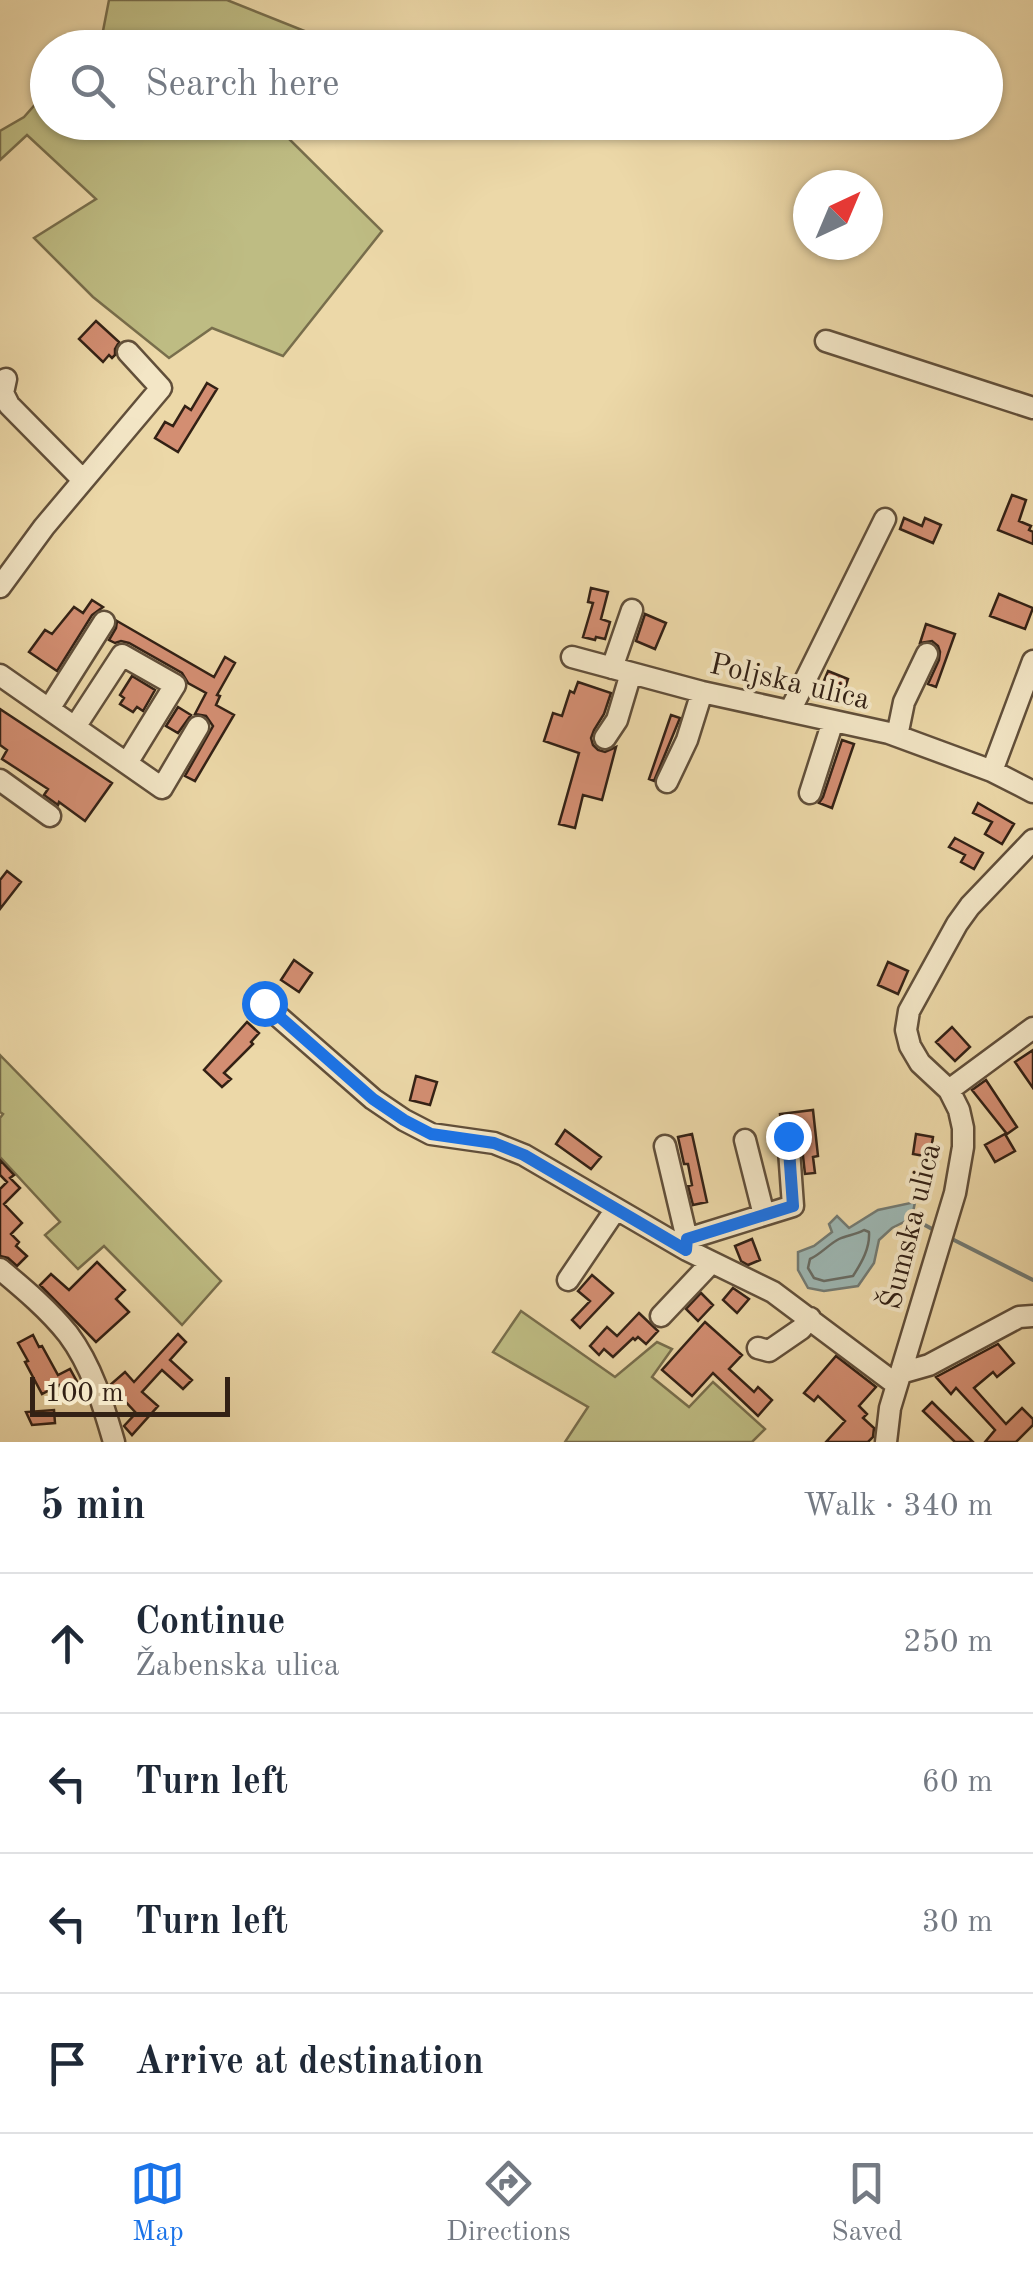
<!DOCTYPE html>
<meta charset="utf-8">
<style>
:root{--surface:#fff;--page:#f2f2f3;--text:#1f2937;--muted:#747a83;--line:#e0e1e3;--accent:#1a73e8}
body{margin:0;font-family:"Old Standard TT",serif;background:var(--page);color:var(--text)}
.compass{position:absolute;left:793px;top:170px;width:90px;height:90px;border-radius:50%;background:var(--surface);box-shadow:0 2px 8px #0004;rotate:44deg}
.scale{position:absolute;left:30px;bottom:25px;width:200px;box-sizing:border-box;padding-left:10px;border:5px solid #332115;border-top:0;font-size:28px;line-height:35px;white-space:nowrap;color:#332115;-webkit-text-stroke:8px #f3e6c6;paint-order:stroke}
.stop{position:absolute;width:30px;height:30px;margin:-22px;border:8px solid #1a73e8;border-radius:50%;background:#fff}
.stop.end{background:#1a73e8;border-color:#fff;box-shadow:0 2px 10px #0008}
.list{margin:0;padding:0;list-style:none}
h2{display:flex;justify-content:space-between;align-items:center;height:130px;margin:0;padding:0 40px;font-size:42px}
h2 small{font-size:32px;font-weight:400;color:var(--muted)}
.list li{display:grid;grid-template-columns:65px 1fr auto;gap:30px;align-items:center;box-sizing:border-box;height:140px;padding:0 40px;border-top:2px solid var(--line)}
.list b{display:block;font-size:38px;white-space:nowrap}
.list p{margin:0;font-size:32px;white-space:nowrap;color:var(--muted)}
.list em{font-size:32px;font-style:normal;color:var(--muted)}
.icon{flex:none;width:55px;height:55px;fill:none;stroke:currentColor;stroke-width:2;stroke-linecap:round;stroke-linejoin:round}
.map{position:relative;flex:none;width:1033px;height:1442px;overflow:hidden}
.search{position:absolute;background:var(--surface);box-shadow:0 2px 8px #0004;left:30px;right:30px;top:30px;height:110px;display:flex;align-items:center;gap:25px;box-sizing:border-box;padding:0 35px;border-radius:55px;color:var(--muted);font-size:38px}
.sheet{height:690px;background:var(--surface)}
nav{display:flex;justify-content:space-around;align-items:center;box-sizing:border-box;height:140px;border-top:2px solid var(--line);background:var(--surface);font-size:28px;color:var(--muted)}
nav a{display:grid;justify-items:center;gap:5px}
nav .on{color:var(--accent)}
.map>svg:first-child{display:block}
.green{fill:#bebc83;stroke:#786e4c;stroke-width:2.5}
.water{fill:#9db7b3;stroke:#737b74;stroke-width:2.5}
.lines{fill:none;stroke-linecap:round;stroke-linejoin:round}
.shore{stroke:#686c64;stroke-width:2.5}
.stream{stroke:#737b74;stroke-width:4}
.building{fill:#d38e72;stroke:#332115;stroke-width:2.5}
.minor-casing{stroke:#614f3a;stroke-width:25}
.minor{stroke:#f3e6c6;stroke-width:20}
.route{stroke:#1a73e8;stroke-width:12}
.labels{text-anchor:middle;stroke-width:8;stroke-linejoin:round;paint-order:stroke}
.street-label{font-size:30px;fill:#332115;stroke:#f3e6c6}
</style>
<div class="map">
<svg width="1033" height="1442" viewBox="0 0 1033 1442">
<rect width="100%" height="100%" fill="#ecd8a8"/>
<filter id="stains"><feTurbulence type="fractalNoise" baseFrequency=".002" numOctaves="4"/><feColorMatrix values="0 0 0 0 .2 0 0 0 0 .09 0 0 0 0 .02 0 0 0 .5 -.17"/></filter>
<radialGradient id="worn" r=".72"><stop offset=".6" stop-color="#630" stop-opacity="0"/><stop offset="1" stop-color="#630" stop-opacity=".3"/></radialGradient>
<path class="green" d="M109 0H227L327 40 323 48 88 47 103 31Z
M47 91 48 122 285 123 281 131 382 231 283 356 212 328 169 358 93 297 34 238 96 199 27 135 0 160V131L24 117Z
M0 1055 221 1281 182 1325 104 1246 78 1269 45 1235 60 1222 0 1157V1118L3 1114 0 1112Z
M521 1311 615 1377 657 1342 672 1349 652 1377 689 1407 713 1382 765 1429 752 1442H565L588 1407 493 1352Z"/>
<path class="water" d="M915 1202 912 1218 892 1228 879 1240 874 1263 858 1286 824 1291 808 1288 798 1270V1252L814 1246 832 1232 829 1224 837 1216 849 1228 878 1210Z"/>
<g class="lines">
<path class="shore" d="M864 1230 869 1232C870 1248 862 1262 853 1276L824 1281 814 1278 808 1268 810 1259C821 1254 829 1244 839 1239 847 1235 856 1235 864 1230Z"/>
<path class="stream" d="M912 1218 934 1230
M952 1239 1033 1280"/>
</g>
<path class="building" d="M96 321 119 342 115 349V355L112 358 109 355 103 362 79 339Z
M207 383 217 389 178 452 155 438 165 422 173 426 185 406 191 410Z
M1012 495 1026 500 1019 521 1031 526 1029 530 1033 532V544L998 530Z
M904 518 922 526 925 518 941 525 933 543 900 529Z
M591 588 608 592 601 619 610 622 605 639 596 637 595 640 583 637 593 603 588 602Z
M999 594 1033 608 1025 629 990 616Z
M92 600 103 607 92 615 57 671 29 652 45 630 52 634 74 607 83 613Z
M645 614 666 623 655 649 636 641Z
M117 621 214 677 225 657 235 663 217 695 220 696 216 705 234 715 195 781 185 776 213 726 206 716 195 714 206 693 188 683 182 673 129 643 121 641 115 643 109 640 116 628Z
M926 624 955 634 936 687 928 684 939 660 940 652 938 646 932 641 920 643Z
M828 671 848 679 841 700 827 694 829 691 821 688Z
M132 676 155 690 143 711 137 707 133 712 120 704 124 698 120 695Z
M578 682 611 693 604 714 594 730 591 738 593 745 598 750 605 752 616 747 602 800 583 795 575 828 559 824 579 753 544 741 553 713 562 716 570 691 574 693Z
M178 707 191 715 178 733 166 726Z
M0 709 112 783 85 821 59 802 58 805 44 795 48 789 2 759 7 750 0 745Z
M671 715 680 718 654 781 649 779Z
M842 740 854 744 832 808 819 803 823 797Z
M978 803 1014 824 1002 844 985 834 992 822 973 813Z
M955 838 983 853 974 869 961 862 965 855 949 847Z
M7 871 21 882 0 909V880Z
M294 960 312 973 299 992 281 980Z
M888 962 908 971 898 994 878 985Z
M247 1022 259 1033 251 1042 253 1044 224 1073 231 1079 222 1087 204 1070Z
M952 1027 970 1047 955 1061 936 1042Z
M1033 1050V1088L1015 1062Z
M416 1076 437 1082 430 1105 410 1100Z
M986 1080 1017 1127 1007 1134 972 1090Z
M813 1110 818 1156 813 1157 815 1173 805 1174 800 1129 793 1123 781 1124 780 1114Z
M565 1130 601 1157 591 1169 556 1144Z
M692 1134 707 1202 693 1205 688 1186 692 1185 688 1164H684L678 1137Z
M916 1134 933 1137 930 1157 913 1154Z
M1005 1134 1015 1151 995 1162 985 1145Z
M0 1160 14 1175 10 1178 20 1188 4 1204 22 1223 11 1234 19 1242 16 1246 27 1256 17 1266 8 1258 0 1256V1189L7 1182 0 1175Z
M752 1239 760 1260 748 1265 741 1261 735 1246Z
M97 1262 125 1290 116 1299 129 1312 96 1342 40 1285 51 1274 69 1290Z
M592 1275 613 1293 580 1328 572 1320 590 1301 578 1291Z
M733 1288 749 1299 737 1313 723 1300Z
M701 1293 713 1305 698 1321 686 1309Z
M639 1313 658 1331 646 1344 638 1337 635 1340 633 1338 613 1357 604 1349 599 1355 590 1346 607 1327 617 1336Z
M705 1322 742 1355 729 1369 754 1392 758 1387 772 1400 758 1416 713 1373 692 1396 662 1370Z
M178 1334 186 1342 170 1360 192 1380 183 1389 162 1370 142 1392 158 1406 132 1435 124 1426 136 1413 110 1385 125 1372 134 1382Z
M33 1335 39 1347 42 1346 58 1375 70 1369 80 1387 64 1395 59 1385 42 1394 25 1362 28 1361 18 1343Z
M998 1344 1014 1363 997 1377 993 1372 974 1388 1006 1424 1022 1408 1033 1419V1425L1016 1442H985L995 1430 956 1388 951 1394 936 1377Z
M836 1356 876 1387 859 1406 867 1414 863 1418 874 1428 873 1437 868 1442H826L845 1421 818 1396 814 1401 804 1393Z
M932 1402 938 1408 973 1442H955L923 1411Z
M54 1410 55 1423 32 1425 26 1412Z"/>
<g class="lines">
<g class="minor-casing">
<path id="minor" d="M826 341 1033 408
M6 379 3 393 9 405 83 480
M0 587 44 527 161 388 128 352
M572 657 702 692 889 733 992 771 1033 792
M612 668 632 610
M0 675 162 788 198 727
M49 709 104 622
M790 711 885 519
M75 727 122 655 175 685 127 763
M897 736 904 702 927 654
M605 738 617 720 631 673
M992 771 1033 661
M0 780 50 816
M667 782 687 740 702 692
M810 793 833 721
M263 1003 373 1099 404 1120 431 1134 494 1143 524 1155 687 1250 773 1292 897 1385
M949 1090 1033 1028
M745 1140 764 1215
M665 1146 687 1239V1250
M687 1239 793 1206 788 1136
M0 1269C24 1289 49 1310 68 1334 92 1366 103 1404 114 1442
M568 1280 616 1209
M661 1316 711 1263
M758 1348 769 1351 801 1329 810 1318
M901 1373 929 1365 1019 1317 1033 1316
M886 1442 890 1408 955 1193 963 1147V1128L959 1110 949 1090 920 1063 910 1046 906 1030 909 1011 957 924 970 906 1033 840"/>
</g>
<use href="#minor" class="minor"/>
</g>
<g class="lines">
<path class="route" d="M264 1003 373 1099 404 1120 431 1134 494 1143 524 1155 686 1250 687 1239 793 1206 788 1136"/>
</g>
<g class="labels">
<g class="street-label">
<text transform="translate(790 681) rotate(13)" y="10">Poljska ulica</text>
<text transform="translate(910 1226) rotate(-76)" y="10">Šumska ulica</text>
</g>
</g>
<rect width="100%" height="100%" filter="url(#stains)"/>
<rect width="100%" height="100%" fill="url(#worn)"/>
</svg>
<svg class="compass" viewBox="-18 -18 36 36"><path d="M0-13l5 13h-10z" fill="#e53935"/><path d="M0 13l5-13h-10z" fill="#747a83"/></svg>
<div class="scale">100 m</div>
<div class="stop" style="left:264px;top:1003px"></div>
<div class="stop end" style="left:788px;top:1136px"></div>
<div class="search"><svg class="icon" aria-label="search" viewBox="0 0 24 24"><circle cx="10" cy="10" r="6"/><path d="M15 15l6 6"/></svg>Search here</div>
</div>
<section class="sheet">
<h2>5 min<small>Walk · 340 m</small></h2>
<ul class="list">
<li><svg class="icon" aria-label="ahead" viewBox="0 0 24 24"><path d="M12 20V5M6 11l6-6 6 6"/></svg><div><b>Continue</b><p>Žabenska ulica</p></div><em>250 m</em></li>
<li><svg class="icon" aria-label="left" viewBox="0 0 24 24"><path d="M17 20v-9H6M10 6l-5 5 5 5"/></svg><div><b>Turn left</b></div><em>60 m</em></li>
<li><svg class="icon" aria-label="left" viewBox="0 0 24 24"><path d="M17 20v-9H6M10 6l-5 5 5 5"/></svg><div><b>Turn left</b></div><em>30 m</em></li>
<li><svg class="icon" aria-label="arrive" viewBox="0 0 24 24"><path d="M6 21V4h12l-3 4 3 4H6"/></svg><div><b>Arrive at destination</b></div></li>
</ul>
</section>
<nav>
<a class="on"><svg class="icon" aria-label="map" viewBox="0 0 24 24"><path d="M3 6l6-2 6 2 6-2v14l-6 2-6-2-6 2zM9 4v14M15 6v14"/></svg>Map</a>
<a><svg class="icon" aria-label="directions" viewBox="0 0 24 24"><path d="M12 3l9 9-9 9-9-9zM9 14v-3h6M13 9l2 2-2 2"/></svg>Directions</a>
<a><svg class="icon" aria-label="saved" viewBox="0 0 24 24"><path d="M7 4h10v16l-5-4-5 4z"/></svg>Saved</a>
</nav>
